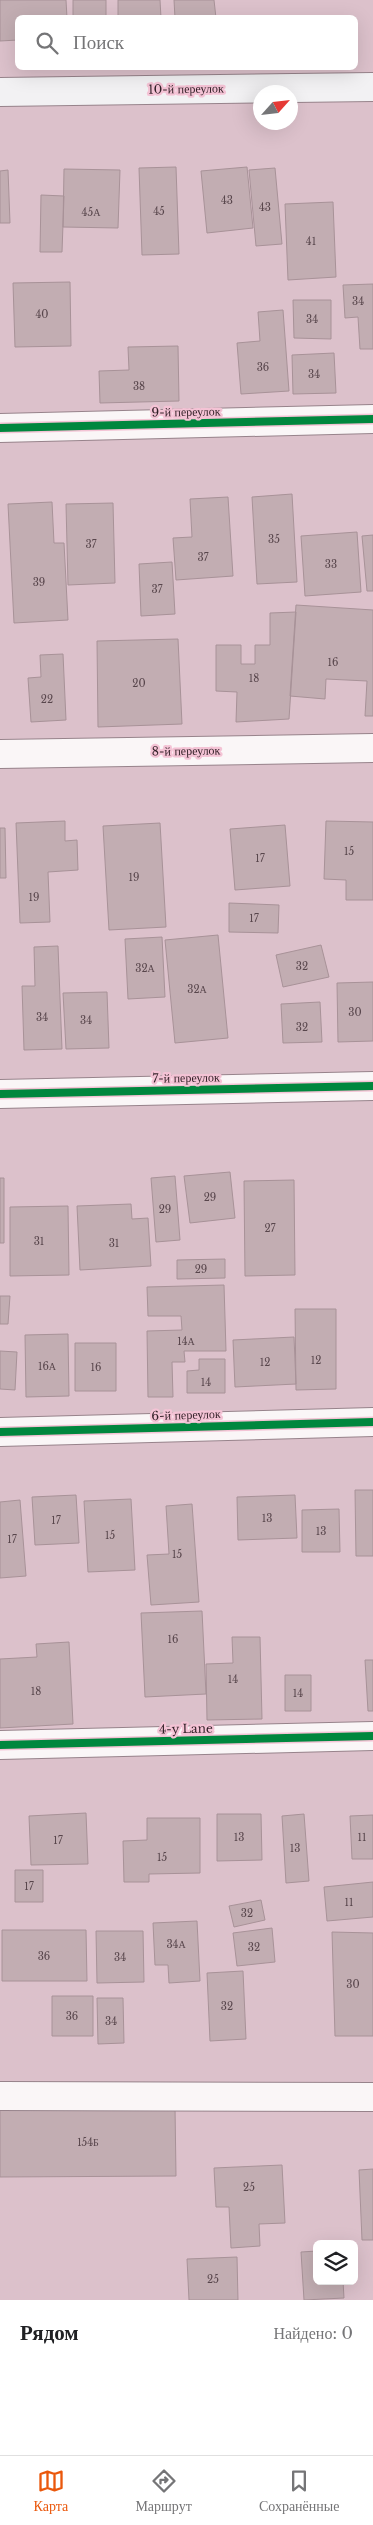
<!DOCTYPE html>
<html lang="ru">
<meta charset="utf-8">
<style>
:root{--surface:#fff;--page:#f2f2f2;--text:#202124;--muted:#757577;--line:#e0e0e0;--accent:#ea580c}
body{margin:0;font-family:"Libre Baskerville",serif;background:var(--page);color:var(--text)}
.controls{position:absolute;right:15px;bottom:15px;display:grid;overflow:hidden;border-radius:8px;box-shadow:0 5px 20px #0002}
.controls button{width:45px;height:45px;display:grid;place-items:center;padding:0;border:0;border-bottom:1px solid var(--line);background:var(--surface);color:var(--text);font:25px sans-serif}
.compass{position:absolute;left:253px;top:85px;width:45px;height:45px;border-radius:50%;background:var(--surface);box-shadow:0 5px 20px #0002;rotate:63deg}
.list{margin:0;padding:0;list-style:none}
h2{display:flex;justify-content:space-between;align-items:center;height:65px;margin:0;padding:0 20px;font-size:21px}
h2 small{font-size:16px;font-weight:400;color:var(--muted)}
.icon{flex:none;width:28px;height:28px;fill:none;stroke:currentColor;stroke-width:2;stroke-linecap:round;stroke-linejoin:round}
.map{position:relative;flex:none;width:373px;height:2300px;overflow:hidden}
.search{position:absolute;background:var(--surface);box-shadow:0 5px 20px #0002;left:15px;right:15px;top:15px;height:55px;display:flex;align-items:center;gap:12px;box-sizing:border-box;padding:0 18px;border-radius:8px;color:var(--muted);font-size:19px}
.sheet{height:155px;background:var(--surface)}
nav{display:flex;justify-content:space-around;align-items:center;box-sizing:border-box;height:70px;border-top:1px solid var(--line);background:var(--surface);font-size:14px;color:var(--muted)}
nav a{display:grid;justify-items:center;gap:2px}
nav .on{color:var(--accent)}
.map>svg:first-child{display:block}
.building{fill:#c2adb2;stroke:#a89298}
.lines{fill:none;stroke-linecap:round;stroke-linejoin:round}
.street-casing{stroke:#97838b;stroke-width:30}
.secondary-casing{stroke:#97838b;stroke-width:30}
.street{stroke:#faf6f7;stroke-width:28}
.secondary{stroke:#f2f1f3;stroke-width:28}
.cycleway-casing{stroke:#f4c3d5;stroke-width:11}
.cycleway{stroke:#00873e;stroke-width:8}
.labels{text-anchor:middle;stroke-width:4.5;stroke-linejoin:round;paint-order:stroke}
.number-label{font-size:10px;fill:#58464c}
.street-label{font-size:12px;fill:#311f26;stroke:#f4c3d5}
</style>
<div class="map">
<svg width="373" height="2300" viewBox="0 0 373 2300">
<rect width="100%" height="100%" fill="#dcc1cb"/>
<path class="building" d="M0 0H66L67 18H18V40L0 41Z
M73 0H106V18H73Z
M118 0H160L161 18H118Z
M174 0H214L216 18H175Z
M176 167 179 254 142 255 139 168Z
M247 167 253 228 207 233 201 171Z
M275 168 282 244 256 246 249 170Z
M64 169 120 170 118 228 63 227Z
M8 170 10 223H0V171Z
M41 195 64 196 62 252H40Z
M333 202 336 277 288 280 285 204Z
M70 282 71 346 15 347 13 283Z
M373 284V349H360L358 317 345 318 343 285Z
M293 300H331V339L294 338Z
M283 310 289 391 241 394 237 343 260 341 258 312Z
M178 346 179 401 100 403 99 371 129 370 128 347Z
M334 353 336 393 293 394 292 355Z
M292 494 297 582 257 584 252 497Z
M228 497 233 576 176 580 173 538 192 537 190 499Z
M52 502 54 543H64L68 620 14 623 8 504Z
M113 503 115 583 68 585 66 504Z
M357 532 361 592 305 596 301 536Z
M373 535V591H367L362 536Z
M172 562 175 614 141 616 139 564Z
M296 605 373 610V716H365L367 681 326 679 325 699 290 696Z
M296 612 289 719 236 722 237 692 216 691V645H241V664H255V645H270V613Z
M178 639 182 724 98 727 97 641Z
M63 654 66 720 31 722 28 678 41 677 40 655Z
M65 821V841L77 840 78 870 48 872 50 922 20 923 16 823Z
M326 821 373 822V900H346V880L324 879Z
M160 823 166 927 109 930 103 826Z
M285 825 290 886 235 890 230 829Z
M0 828H5L6 878H0Z
M229 903 279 905 278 933 229 932Z
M218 935 228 1038 175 1043 165 940Z
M162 937 165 997 128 999 125 939Z
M321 945 329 977 283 987 276 955Z
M58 946 62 1049 24 1050 22 986H35L34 947Z
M373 982V1041L338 1042 337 983Z
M107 992 109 1048 66 1049 63 993Z
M320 1002 322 1042 283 1043 281 1004Z
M230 1172 235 1218 190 1223 184 1176Z
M175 1176 180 1240 156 1242 151 1178Z
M0 1178H4V1243H0Z
M294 1180 295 1275 245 1276 244 1181Z
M131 1204 132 1219 148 1218 151 1266 80 1270 77 1206Z
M68 1206 69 1275 10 1276V1207Z
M225 1259V1278L177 1279V1260Z
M224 1285 226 1351H184L185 1362H172L173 1397H148L147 1331 182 1330 181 1316H148L147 1287Z
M0 1296H10L8 1324H0Z
M295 1309H336V1389L296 1390Z
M68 1334 69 1396 26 1397 25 1335Z
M294 1337 296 1384 235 1387 233 1340Z
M75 1343H116V1391H75Z
M0 1351 17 1352 15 1390 0 1389Z
M199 1359H225V1393H187V1371L199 1370Z
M355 1490H373V1556H356Z
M76 1495 79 1543 35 1545 32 1497Z
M295 1495 297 1538 238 1540 237 1497Z
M131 1499 135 1570 88 1572 84 1501Z
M20 1500 26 1576 0 1578V1502Z
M192 1504 199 1602 151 1605 147 1555 169 1554 166 1506Z
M339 1509 340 1552H302V1510Z
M202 1611 206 1694 145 1697 141 1613Z
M232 1637H260L262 1719 207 1720 206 1664 233 1663Z
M69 1642 73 1724 0 1728V1659L37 1657 36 1644Z
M365 1660H373V1711H368Z
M285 1675H311V1711H285Z
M86 1813 88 1864 31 1865 29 1816Z
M217 1814H261L262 1860 217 1861Z
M304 1814 309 1881 286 1883 282 1816Z
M373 1815V1859H352L350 1816Z
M147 1818H200V1873L149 1874V1882H124L123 1841 147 1840Z
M15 1870H43V1902H15Z
M373 1882V1917L327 1921 324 1887Z
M261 1900 265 1920 234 1927 229 1906Z
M197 1921 200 1981 169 1983 168 1965H155L153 1923Z
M272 1928 275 1962 237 1966 233 1933Z
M2 1930H86L87 1981H2Z
M96 1931H143L144 1982 97 1983Z
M332 1932 373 1933V2036H335Z
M243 1971 246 2039 210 2041 207 1973Z
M52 1996H93V2036H52Z
M97 1998H123L124 2043 98 2044Z
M175 2107 176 2176 0 2177V2108Z
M282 2165 285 2223 259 2224 260 2246 231 2248 229 2207H216L214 2168Z
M373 2169V2240H362L359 2170Z
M317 2251V2281H343L344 2298 304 2300 301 2252Z
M237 2257 238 2300H189L187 2259Z"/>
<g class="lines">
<g class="street-casing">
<path id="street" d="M0 428 373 419
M0 754 373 748
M0 1094 373 1086
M0 1432 373 1422
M0 1745 373 1736
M0 2096 373 2097"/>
</g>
<g class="secondary-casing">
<path id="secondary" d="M0 92 373 87"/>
</g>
<use href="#street" class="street"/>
<use href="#secondary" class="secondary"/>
<g class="cycleway-casing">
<path id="cycleway" d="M0 428 373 419
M0 1094 373 1086
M0 1432 373 1422
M0 1745 373 1736"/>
</g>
<use href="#cycleway" class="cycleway"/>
</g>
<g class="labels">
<g class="number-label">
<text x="227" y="204">43</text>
<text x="265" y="211">43</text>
<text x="159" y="215">45</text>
<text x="91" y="216">45А</text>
<text x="311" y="245">41</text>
<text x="358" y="305">34</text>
<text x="42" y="318">40</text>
<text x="312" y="323">34</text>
<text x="263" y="371">36</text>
<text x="314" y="378">34</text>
<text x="139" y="390">38</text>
<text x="274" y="543">35</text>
<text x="91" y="548">37</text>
<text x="203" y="561">37</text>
<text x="331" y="568">33</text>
<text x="39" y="586">39</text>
<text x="157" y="593">37</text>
<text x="333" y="666">16</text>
<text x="254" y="682">18</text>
<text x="139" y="687">20</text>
<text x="47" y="703">22</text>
<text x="349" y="855">15</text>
<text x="260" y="862">17</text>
<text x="134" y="881">19</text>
<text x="34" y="901">19</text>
<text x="254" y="922">17</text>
<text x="302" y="970">32</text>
<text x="145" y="972">32А</text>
<text x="197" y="993">32А</text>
<text x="355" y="1016">30</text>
<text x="42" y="1021">34</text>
<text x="86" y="1024">34</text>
<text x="302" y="1031">32</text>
<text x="210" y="1201">29</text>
<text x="165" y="1213">29</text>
<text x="270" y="1232">27</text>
<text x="39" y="1245">31</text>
<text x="114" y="1247">31</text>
<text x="201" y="1273">29</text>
<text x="186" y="1345">14А</text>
<text x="316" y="1364">12</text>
<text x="265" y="1366">12</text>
<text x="47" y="1370">16А</text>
<text x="96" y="1371">16</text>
<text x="206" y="1386">14</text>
<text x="267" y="1522">13</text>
<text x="56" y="1524">17</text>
<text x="321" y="1535">13</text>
<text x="110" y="1539">15</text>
<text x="12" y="1543">17</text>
<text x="177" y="1558">15</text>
<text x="173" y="1643">16</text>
<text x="233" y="1683">14</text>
<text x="36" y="1695">18</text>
<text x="298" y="1697">14</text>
<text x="239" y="1841">13</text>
<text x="362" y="1841">11</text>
<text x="58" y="1844">17</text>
<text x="295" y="1852">13</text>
<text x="162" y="1861">15</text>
<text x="29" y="1890">17</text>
<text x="349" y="1906">11</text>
<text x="247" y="1917">32</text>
<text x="176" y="1948">34А</text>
<text x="254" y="1951">32</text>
<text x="44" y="1960">36</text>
<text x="120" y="1961">34</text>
<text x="353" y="1988">30</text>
<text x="227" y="2010">32</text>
<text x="72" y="2020">36</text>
<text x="111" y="2025">34</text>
<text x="88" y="2146">154Б</text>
<text x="249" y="2191">25</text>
<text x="213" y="2283">25</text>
</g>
<g class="street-label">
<text transform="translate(186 89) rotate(-1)" y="4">10-й переулок</text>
<text transform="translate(186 412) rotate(-1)" y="4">9-й переулок</text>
<text transform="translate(186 751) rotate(-1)" y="4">8-й переулок</text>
<text transform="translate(186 1078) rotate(-1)" y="4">7-й переулок</text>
<text transform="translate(186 1415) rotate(-2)" y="4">6-й переулок</text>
<text transform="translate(186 1729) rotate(-1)" y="4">4-y Lane</text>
</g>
</g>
</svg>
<div class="controls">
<button><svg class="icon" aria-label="layers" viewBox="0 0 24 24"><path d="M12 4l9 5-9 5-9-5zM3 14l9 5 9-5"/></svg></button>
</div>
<svg class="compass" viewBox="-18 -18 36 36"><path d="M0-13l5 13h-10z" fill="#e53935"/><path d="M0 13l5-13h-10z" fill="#757577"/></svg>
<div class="search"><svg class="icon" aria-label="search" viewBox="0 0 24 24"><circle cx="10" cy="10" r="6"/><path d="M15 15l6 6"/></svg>Поиск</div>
</div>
<section class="sheet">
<h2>Рядом<small>Найдено: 0</small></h2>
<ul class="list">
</ul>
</section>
<nav>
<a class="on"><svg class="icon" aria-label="map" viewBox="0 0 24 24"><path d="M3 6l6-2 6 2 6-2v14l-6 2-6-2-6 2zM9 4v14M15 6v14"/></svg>Карта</a>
<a><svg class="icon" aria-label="directions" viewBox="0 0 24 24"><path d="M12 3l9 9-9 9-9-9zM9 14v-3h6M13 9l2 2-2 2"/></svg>Маршрут</a>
<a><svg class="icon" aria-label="saved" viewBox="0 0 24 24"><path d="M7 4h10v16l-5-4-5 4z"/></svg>Сохранённые</a>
</nav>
